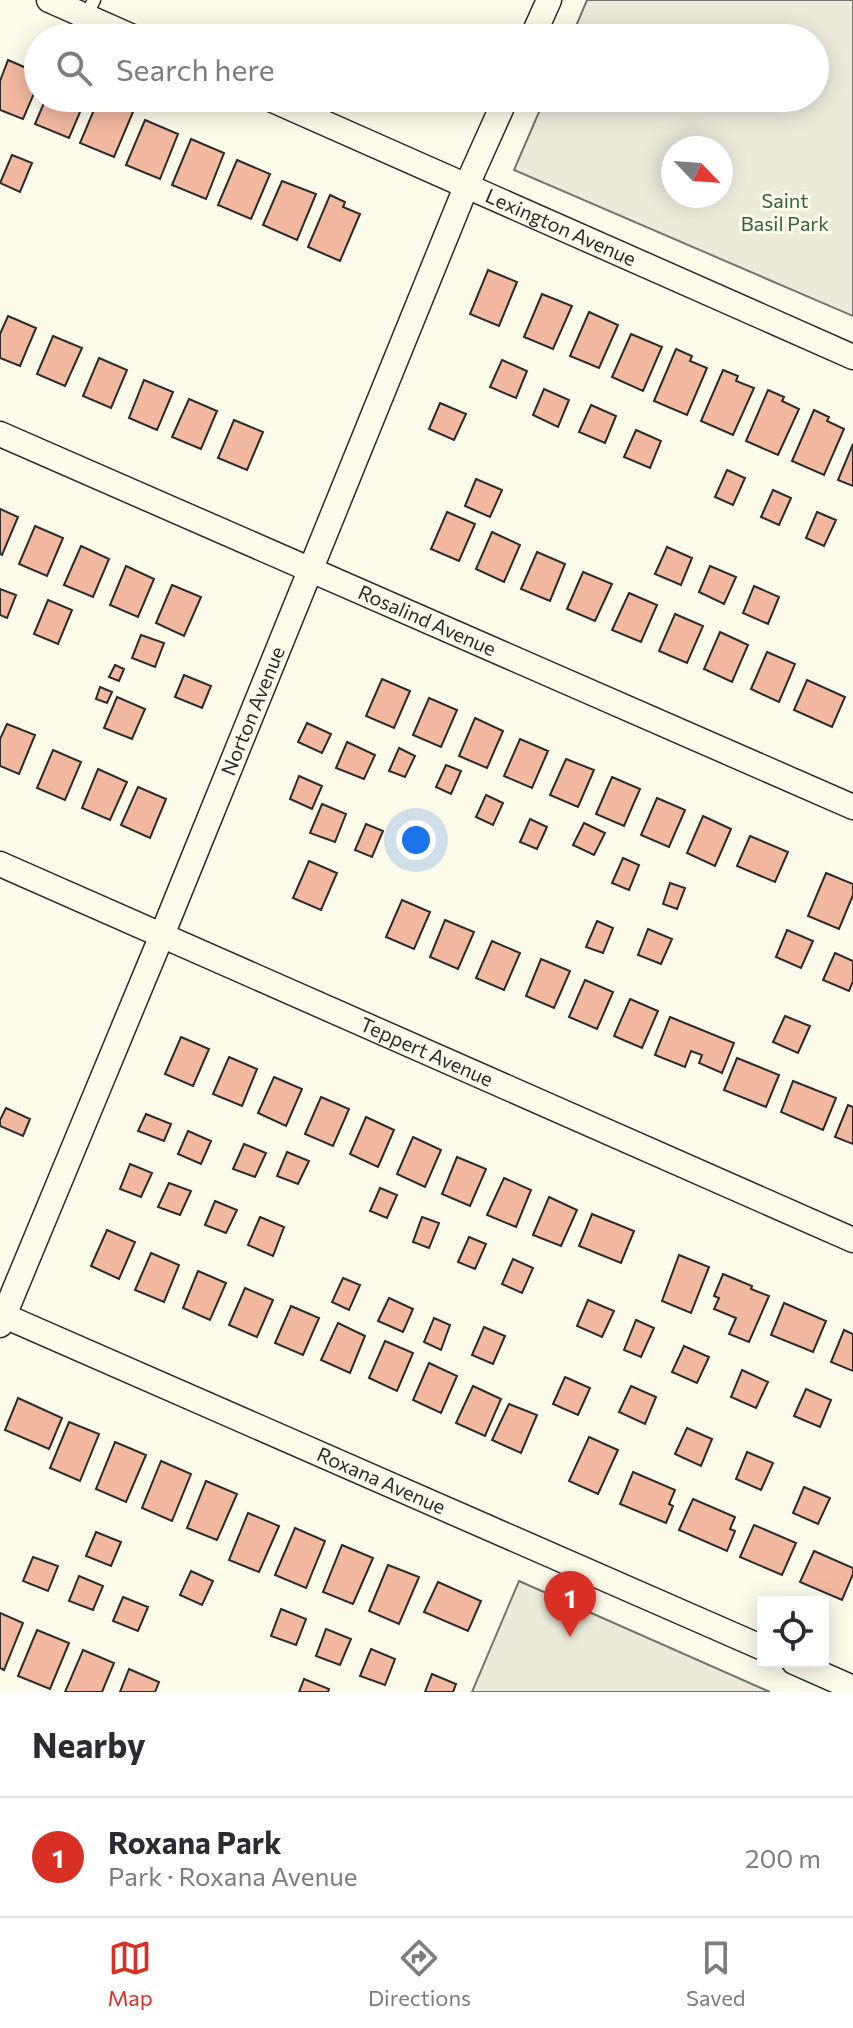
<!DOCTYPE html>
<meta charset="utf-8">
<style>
:root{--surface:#fff;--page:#f7f7f7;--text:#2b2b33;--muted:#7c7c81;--line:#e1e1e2;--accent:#d93025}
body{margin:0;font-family:Commissioner,sans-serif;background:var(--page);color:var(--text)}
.controls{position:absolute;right:24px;bottom:24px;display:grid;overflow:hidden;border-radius:0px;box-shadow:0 4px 20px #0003}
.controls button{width:72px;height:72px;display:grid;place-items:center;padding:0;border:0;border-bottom:2px solid var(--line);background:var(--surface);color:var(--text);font:40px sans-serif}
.compass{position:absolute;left:661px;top:136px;width:72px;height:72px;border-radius:50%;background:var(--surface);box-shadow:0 4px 20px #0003;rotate:115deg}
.you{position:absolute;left:416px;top:840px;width:28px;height:28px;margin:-20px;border:6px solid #fff;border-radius:50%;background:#1a73e8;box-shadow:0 0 0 12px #1a73e833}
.badge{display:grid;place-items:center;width:52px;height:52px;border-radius:50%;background:var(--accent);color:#fff;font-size:26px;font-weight:700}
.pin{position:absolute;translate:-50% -66px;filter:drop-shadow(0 2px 4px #0008)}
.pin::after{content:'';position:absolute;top:42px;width:28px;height:24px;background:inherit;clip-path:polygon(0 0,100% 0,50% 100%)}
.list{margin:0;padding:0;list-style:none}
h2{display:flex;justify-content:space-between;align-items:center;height:104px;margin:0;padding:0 32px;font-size:34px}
h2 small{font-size:26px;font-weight:400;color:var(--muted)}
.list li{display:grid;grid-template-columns:52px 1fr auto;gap:24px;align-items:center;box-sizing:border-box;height:120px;padding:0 32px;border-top:2px solid var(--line)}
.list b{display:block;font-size:30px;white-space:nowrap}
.list p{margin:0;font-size:26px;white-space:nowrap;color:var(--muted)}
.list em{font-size:26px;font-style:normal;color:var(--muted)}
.icon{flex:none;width:44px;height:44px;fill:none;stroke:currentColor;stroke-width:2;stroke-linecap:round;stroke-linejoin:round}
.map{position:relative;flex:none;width:853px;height:1692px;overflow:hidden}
.search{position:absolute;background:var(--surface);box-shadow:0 4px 20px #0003;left:24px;right:24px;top:24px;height:88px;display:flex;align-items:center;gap:20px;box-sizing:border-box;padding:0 28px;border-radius:44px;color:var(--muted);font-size:30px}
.sheet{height:224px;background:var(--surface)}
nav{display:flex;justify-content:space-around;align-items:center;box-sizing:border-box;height:112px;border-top:2px solid var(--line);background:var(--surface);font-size:22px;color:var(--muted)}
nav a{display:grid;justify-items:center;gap:4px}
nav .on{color:var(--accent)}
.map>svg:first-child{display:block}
.green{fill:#ecebdb;stroke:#74746e;stroke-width:2;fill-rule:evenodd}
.building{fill:#f2b8a0;stroke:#2b2b2b;stroke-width:2}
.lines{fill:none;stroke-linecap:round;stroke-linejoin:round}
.service-casing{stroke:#2b2b2b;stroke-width:15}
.minor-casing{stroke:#2b2b2b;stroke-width:27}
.service{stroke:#fdfbea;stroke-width:12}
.minor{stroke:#fdfbea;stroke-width:24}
.labels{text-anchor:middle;stroke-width:6;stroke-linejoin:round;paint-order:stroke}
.park-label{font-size:20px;fill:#34623c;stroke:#fdfbea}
.street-label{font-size:20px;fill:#2b2b2b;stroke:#fdfbea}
</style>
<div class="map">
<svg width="853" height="1692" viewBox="0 0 853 1692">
<rect width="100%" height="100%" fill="#fdfbea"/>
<path class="green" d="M587 0H853V316L514 170 545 98H815V38H571ZM673 148H721V196H673Z
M519 1581 770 1692H472Z"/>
<path class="building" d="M8 60 38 73V84L23 119 0 110V81Z
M46 98H86L69 138 35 124Z
M99 98 133 112 114 157 80 143Z
M145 120 178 134 160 179 126 165Z
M191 139 224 153 206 199 172 185Z
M12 155 32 163 20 192 0 183Z
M237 160 270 174 251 219 218 205Z
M282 181 316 194 297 240 263 225Z
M330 195 345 202 343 207 360 214 340 261 308 247Z
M488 270 517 282 499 326 470 314Z
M542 294 572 306 553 349 524 337Z
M589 312 618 325 599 368 570 356Z
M8 316 36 328 20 366 0 358V334Z
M631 334 662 347 643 391 612 377Z
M53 336 82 348 65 386 37 374Z
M676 349 692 356 690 361 707 368 687 415 654 401Z
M99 358 127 370 111 408 83 396Z
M502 360 527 371 516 398 490 387Z
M723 370 738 376 736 381 754 388 733 435 701 421Z
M144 380 173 392 157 430 129 418Z
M544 389 569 400 558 427 533 415Z
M768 390 784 397 782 401 799 409 778 455 746 441Z
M189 399 217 411 201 449 172 437Z
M440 403 466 414 454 440 429 429Z
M591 405 616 416 605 443 579 432Z
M814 410 829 417 827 421 844 429 824 475 792 461Z
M234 420 263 432 247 470 218 458Z
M636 430 661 441 650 468 624 457Z
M853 444V486L838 480Z
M727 470 745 478 733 505 715 497Z
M476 479 502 490 490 517 465 506Z
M773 490 791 498 779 525 761 517Z
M0 509 18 517 2 555 0 554Z
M447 512 475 524 459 561 431 549Z
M817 512 836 520 824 546 806 538Z
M35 526 63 538 47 576 19 564Z
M492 532 520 545 504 582 476 569Z
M81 546 109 559 93 597 64 585Z
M667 547 692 558 681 585 655 574Z
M537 552 565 564 550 601 521 589Z
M126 566 154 579 138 617 110 605Z
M710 566 736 577 724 604 699 592Z
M583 572 612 584 595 621 567 609Z
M172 585 201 597 184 636 156 623Z
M754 586 779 597 768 624 743 613Z
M0 589 16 595 7 618 0 615Z
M629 593 657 605 641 642 612 630Z
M48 600 72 610 58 644 34 634Z
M675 614 703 626 687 663 659 651Z
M720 632 748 645 732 682 704 669Z
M141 635 164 643 155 667 132 658Z
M767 652 795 664 779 702 751 689Z
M115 665 124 669 119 681 109 677Z
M184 675 211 686 202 708 175 697Z
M382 679 410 691 394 728 366 716Z
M807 680 845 697 832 727 794 710Z
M100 687 112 692 107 703 96 699Z
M117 697 145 709 132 739 104 728Z
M429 698 457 710 441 747 413 735Z
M475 718 503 731 487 768 459 756Z
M307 723 331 734 322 753 298 742Z
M7 724 35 735 19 774 0 766V739Z
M520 739 548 751 532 788 504 776Z
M347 742 375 755 364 779 336 768Z
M399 748 415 756 405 777 389 771Z
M53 750 81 762 65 800 37 788Z
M566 759 594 770 578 807 550 795Z
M446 765 461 771 451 794 436 787Z
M98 769 127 782 110 820 82 808Z
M299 776 322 786 312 809 290 799Z
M612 777 640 789 624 826 596 814Z
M138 787 166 799 150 838 121 825Z
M486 795 503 803 493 825 476 817Z
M657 798 685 810 669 847 641 835Z
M322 804 346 814 335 842 310 833Z
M703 816 731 829 715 866 687 853Z
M530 819 547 827 537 849 520 842Z
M584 823 605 833 594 855 573 845Z
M366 824 383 831 372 857 355 850Z
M750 836 788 852 775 882 737 866Z
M623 858 639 865 629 890 612 883Z
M309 861 337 873 321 910 293 898Z
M826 873 853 884V895L839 929 808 916Z
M670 883 685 888 677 909 663 904Z
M402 900 430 912 414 949 386 937Z
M445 920 474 932 458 969 430 957Z
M597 921 613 928 603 953 586 947Z
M648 929 672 939 661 964 638 955Z
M787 930 813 941 801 968 776 957Z
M492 941 520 953 504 990 476 978Z
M835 953 853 961V981L849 991 823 980Z
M541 959 570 971 554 1008 526 996Z
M585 980 613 992 597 1029 569 1017Z
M630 999 658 1011 642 1048 614 1036Z
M785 1016 810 1026 798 1053 773 1042Z
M670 1017 734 1043 722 1073 699 1063 702 1055 691 1051 685 1067 655 1055Z
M181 1037 209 1049 193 1086 165 1074Z
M229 1057 257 1069 242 1106 213 1094Z
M737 1058 779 1075 766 1107 724 1090Z
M274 1077 302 1089 286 1126 258 1113Z
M793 1081 836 1098 823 1130 781 1112Z
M321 1097 349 1109 333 1146 305 1134Z
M848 1105 853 1107V1144L835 1137Z
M6 1108 30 1119 23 1136 0 1126V1120Z
M146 1114 171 1124 164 1141 138 1131Z
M366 1117 394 1130 378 1167 350 1154Z
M188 1131 211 1141 201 1164 178 1154Z
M413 1137 441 1150 425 1187 397 1174Z
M244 1144 266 1153 255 1177 233 1169Z
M287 1152 309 1161 298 1184 277 1176Z
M457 1157 486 1169 470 1206 442 1194Z
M130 1164 152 1173 141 1197 120 1189Z
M504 1178 531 1190 516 1227 487 1215Z
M169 1183 191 1191 180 1215 158 1207Z
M380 1188 397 1195 387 1218 370 1211Z
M549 1197 577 1210 561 1246 533 1235Z
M215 1201 237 1210 226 1233 205 1225Z
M592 1214 634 1231 621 1263 579 1246Z
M260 1217 284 1227 273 1256 248 1245Z
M422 1217 439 1223 429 1248 413 1242Z
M107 1230 135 1242 119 1279 91 1266Z
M469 1237 486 1244 475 1269 458 1262Z
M151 1253 179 1265 164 1302 135 1290Z
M679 1255 709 1267 691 1313 662 1301Z
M513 1259 533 1268 522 1293 502 1284Z
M198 1271 226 1283 210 1320 183 1308Z
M723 1274 752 1286 751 1289 769 1296 749 1342 729 1334 736 1318 714 1309 719 1298 714 1296Z
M343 1278 360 1285 349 1310 332 1302Z
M245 1288 273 1300 257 1337 229 1325Z
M389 1298 413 1309 403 1332 378 1321Z
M588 1300 614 1311 602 1337 577 1326Z
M784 1303 826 1321 813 1352 771 1335Z
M291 1306 319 1318 303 1355 275 1343Z
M434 1318 450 1325 441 1350 424 1342Z
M636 1320 654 1328 641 1357 624 1350Z
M338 1323 365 1336 350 1373 321 1360Z
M484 1327 505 1336 493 1364 472 1355Z
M844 1330 853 1334V1371L831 1362Z
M385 1341 413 1353 397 1391 369 1378Z
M684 1346 709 1357 697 1383 672 1372Z
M429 1363 457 1376 441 1413 413 1400Z
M742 1370 768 1382 756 1408 731 1397Z
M565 1377 590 1388 578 1415 553 1404Z
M473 1386 501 1399 485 1436 456 1423Z
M631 1386 656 1397 645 1424 619 1412Z
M806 1389 831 1400 820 1427 794 1416Z
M18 1398 62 1418 49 1449 5 1430Z
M509 1404 537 1415 521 1453 492 1440Z
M69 1422 99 1434 80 1481 50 1468Z
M687 1428 712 1439 701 1466 675 1454Z
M589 1437 618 1450 598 1494 569 1481Z
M115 1442 146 1455 126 1502 96 1489Z
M747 1452 773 1463 761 1490 736 1479Z
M161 1461 191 1474 172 1521 142 1508Z
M633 1472 675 1490 669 1504 673 1506 666 1523 620 1504Z
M206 1481 237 1494 217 1540 187 1528Z
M804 1487 830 1498 818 1524 793 1513Z
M693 1499 735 1517 730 1529 735 1531 727 1551 679 1530Z
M248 1513 279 1526 259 1572 229 1560Z
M754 1525 796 1543 782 1575 740 1557Z
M295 1528 325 1541 306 1588 275 1575Z
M96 1532 121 1542 111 1566 86 1556Z
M342 1545 373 1558 353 1604 323 1592Z
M814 1551 853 1568V1574L842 1600 800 1582Z
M33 1557 58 1566 48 1591 23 1581Z
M388 1565 419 1577 399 1624 369 1611Z
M191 1571 213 1581 202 1605 180 1595Z
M79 1576 103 1586 93 1610 69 1601Z
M438 1582 481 1601 468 1631 424 1612Z
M123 1597 148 1607 138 1631 113 1621Z
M281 1609 306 1619 296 1645 271 1636Z
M0 1613 23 1623 4 1670 0 1668Z
M326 1629 351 1639 340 1665 316 1656Z
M37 1630 69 1643 50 1689 18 1676Z
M371 1649 395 1659 385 1685 360 1676Z
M83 1650 114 1663 102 1692H65Z
M129 1669 159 1682 155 1692H120Z
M432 1674 456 1684 453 1692H425Z
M304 1679 329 1689 328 1692H299Z"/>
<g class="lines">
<g class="service-casing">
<path id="service" d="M86 16 94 0"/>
</g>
<g class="minor-casing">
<g id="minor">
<path d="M49 0 135 38"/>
<path d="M532 38 549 0"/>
<path id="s1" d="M268 98 853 357"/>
<path id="s2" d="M0 434 853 807"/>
<path id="s3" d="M0 864 853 1240"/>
<path id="s4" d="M0 1314 763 1648"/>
<path id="s5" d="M0 1325 162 935 466 187 506 98"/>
<path d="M794 1662 853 1688"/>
</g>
</g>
<use href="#service" class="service"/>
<use href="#minor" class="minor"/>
</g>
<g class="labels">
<g class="park-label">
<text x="785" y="208">Saint<tspan x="785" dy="23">Basil Park</tspan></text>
</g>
<g class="street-label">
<text dy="7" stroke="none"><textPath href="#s1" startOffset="320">Lexington Avenue</textPath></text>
<text dy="7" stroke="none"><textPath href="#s2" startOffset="466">Rosalind Avenue</textPath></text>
<text dy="7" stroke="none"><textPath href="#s5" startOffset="664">Norton Avenue</textPath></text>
<text dy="7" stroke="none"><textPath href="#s3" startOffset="466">Teppert Avenue</textPath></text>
<text dy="7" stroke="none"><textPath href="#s4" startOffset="416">Roxana Avenue</textPath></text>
</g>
</g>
</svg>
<div class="controls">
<button><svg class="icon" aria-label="locate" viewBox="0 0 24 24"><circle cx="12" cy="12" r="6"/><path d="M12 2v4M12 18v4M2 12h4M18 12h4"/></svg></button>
</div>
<svg class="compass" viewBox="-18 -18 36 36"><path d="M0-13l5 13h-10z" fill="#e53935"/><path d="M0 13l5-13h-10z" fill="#7c7c81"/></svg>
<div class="you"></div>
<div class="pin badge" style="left:570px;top:1637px">1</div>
<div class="search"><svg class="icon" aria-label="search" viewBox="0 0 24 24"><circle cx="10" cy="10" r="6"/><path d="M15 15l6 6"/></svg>Search here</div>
</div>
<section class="sheet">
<h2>Nearby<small></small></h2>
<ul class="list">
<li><span class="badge">1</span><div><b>Roxana Park</b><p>Park · Roxana Avenue</p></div><em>200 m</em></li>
</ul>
</section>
<nav>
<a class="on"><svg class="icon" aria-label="map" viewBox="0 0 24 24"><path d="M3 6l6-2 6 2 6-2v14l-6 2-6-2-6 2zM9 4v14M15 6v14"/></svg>Map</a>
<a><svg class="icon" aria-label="directions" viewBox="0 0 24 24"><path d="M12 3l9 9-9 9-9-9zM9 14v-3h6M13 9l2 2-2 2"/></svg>Directions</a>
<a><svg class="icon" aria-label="saved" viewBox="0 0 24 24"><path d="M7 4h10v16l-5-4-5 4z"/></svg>Saved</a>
</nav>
